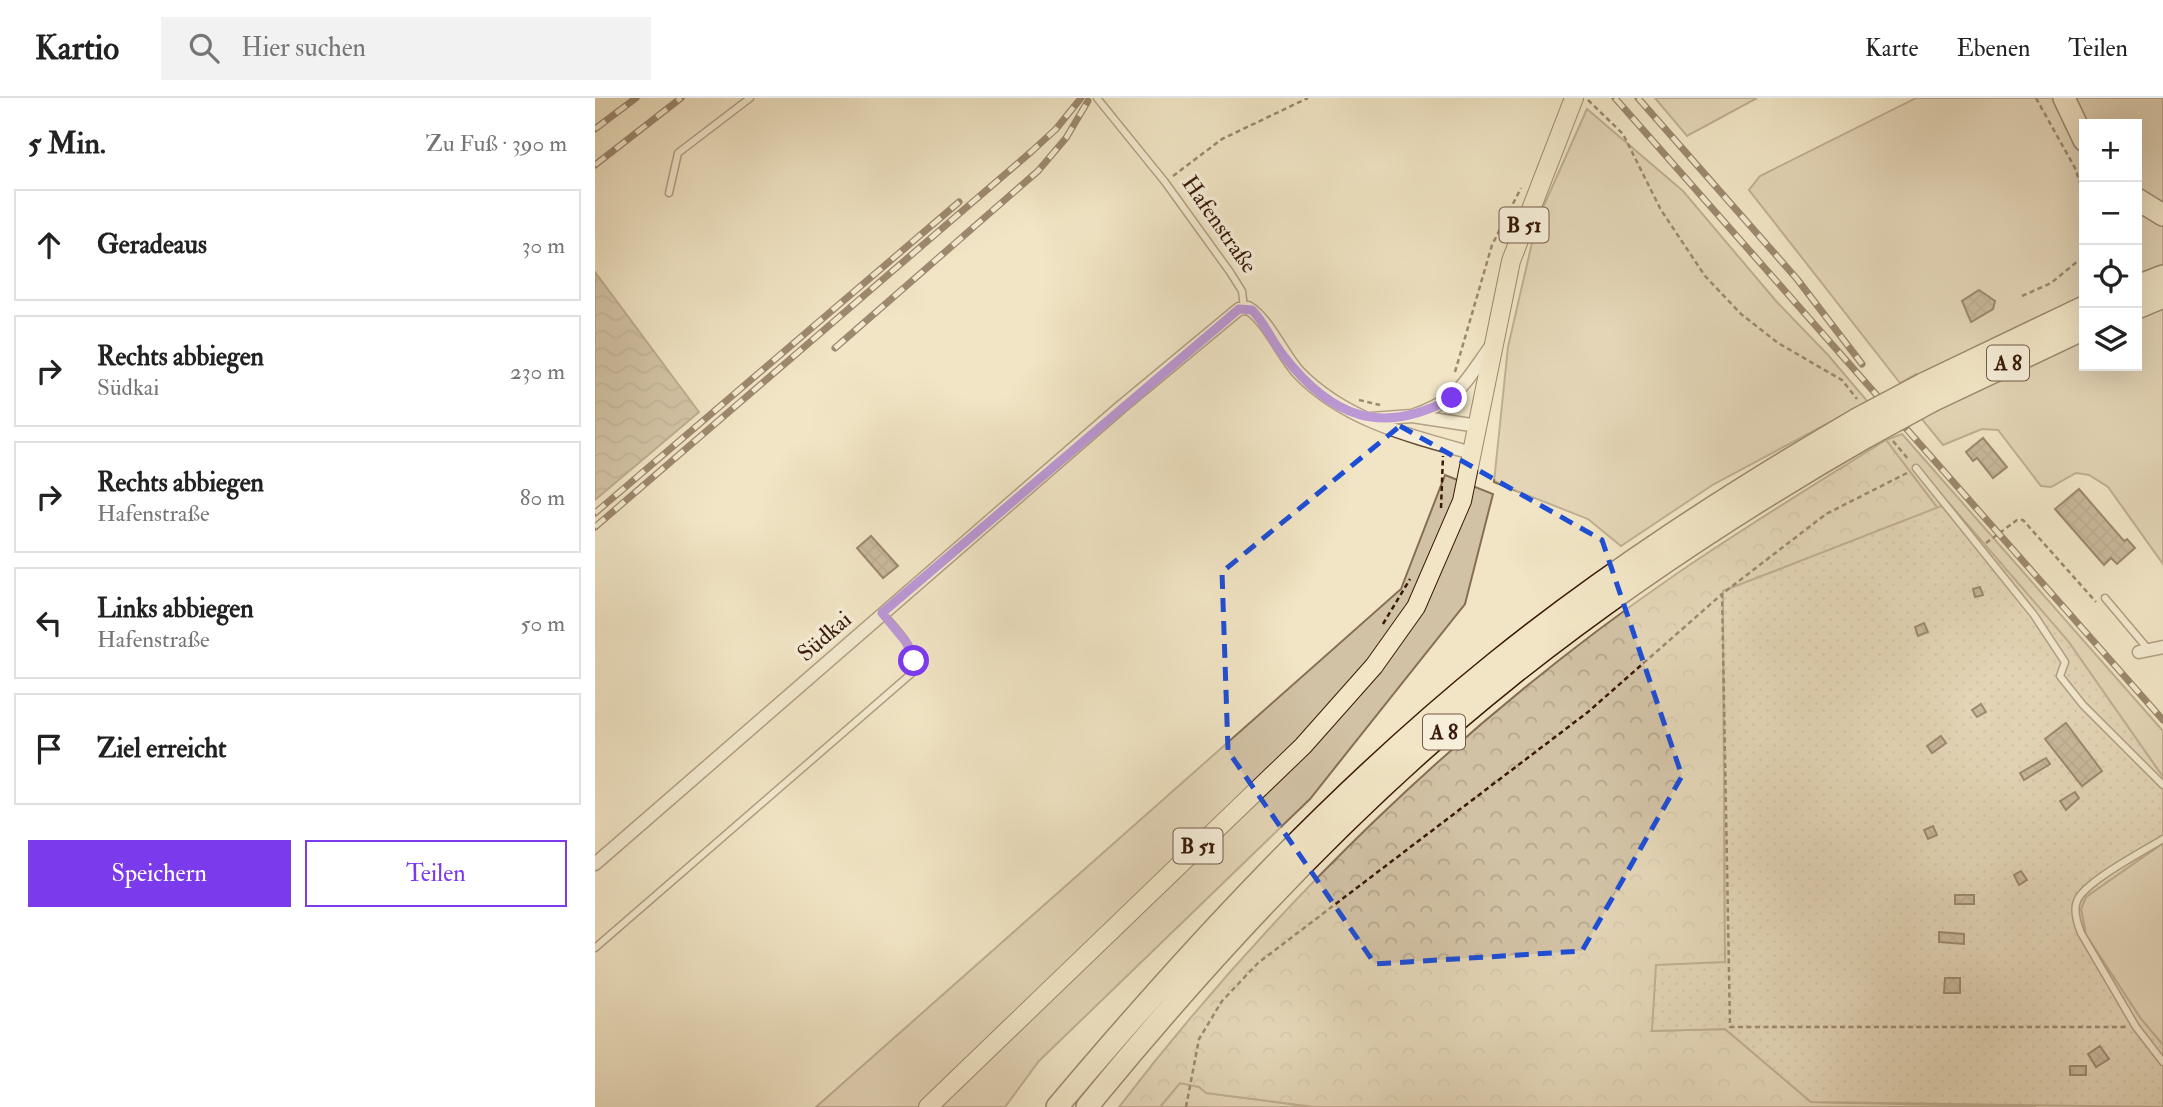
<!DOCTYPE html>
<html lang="de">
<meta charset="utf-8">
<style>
:root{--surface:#fff;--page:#f2f2f2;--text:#222;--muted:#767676;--line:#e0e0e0;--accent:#7c3aed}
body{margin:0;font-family:"IM FELL Double Pica",serif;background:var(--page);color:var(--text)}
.controls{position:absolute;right:21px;top:21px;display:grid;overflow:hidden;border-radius:0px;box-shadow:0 7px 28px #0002}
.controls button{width:63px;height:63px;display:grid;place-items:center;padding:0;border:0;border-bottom:2px solid var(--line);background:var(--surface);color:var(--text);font:35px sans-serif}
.stop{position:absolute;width:21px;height:21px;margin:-16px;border:5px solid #7c3aed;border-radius:50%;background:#fff}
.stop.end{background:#7c3aed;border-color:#fff;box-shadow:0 2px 7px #0008}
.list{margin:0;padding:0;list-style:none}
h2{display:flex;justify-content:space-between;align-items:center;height:91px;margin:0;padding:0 28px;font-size:30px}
h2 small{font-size:23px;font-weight:400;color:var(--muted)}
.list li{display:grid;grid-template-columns:46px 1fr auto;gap:21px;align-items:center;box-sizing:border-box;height:112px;margin:0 14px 14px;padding:0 14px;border:2px solid var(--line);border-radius:0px}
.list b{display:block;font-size:26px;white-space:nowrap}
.list p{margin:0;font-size:23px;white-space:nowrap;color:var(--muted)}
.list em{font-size:23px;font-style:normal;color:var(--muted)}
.actions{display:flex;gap:14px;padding:21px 28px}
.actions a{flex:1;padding:16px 0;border:2px solid var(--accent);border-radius:0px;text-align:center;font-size:24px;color:var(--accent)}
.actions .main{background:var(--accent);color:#fff}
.icon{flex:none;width:38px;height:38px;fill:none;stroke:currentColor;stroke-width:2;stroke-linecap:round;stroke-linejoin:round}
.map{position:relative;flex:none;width:1568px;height:1009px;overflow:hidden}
header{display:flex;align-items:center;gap:42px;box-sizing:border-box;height:98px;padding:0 35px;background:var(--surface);border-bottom:2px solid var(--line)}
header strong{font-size:33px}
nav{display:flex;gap:38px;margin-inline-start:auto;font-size:24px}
.search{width:490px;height:63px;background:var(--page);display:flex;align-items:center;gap:18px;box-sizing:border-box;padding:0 24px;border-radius:0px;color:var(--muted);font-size:26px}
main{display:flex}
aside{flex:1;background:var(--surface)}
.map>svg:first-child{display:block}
.grass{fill:#d2c2a5;stroke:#866e56;stroke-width:2;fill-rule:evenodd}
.forest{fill:url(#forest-crowns);stroke:#866e56;stroke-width:2}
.park{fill:url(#park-dots);stroke:#866e56;stroke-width:2}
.water{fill:url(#water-waves);stroke:#826a53;stroke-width:2}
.building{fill:url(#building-cross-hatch);stroke:#391908;stroke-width:2}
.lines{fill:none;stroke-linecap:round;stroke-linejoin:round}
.lane-casing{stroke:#674c37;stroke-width:9}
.street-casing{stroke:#674c37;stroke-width:15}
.primary-casing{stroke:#391908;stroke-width:20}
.highway-casing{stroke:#391908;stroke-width:24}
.path{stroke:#391908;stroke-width:2.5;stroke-dasharray:5 3.5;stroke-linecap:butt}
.lane{stroke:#f6eed9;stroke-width:6}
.street{stroke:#f6eed9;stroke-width:12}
.primary{stroke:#f1e5c5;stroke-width:18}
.highway{stroke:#f1e5c5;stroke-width:21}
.rail-casing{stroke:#391908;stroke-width:7}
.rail{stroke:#f6eed9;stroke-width:4.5;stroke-dasharray:13;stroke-linecap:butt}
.highway-bridge-casing{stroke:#391908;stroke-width:24;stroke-linecap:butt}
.highway-bridge{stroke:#f1e5c5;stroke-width:21}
.route{stroke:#7c3aed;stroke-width:9}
.marked{fill:none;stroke:#1d4ed8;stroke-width:5;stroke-dasharray:14 9;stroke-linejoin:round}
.labels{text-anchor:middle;stroke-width:7;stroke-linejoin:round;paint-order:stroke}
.shield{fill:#f6eed9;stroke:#725947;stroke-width:2}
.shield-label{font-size:21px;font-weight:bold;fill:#391908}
.street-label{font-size:23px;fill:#391908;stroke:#f6eed9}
</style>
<header>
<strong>Kartio</strong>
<div class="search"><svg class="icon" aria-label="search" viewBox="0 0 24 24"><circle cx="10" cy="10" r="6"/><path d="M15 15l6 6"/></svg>Hier suchen</div>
<nav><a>Karte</a><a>Ebenen</a><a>Teilen</a></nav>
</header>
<main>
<aside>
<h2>5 Min.<small>Zu Fuß · 390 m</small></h2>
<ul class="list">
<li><svg class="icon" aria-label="ahead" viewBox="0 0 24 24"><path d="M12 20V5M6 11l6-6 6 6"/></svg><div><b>Geradeaus</b></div><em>30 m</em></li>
<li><svg class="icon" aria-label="right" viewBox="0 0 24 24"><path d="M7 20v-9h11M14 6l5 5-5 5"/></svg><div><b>Rechts abbiegen</b><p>Südkai</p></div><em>230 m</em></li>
<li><svg class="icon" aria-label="right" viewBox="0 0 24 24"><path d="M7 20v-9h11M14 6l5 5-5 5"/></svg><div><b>Rechts abbiegen</b><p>Hafenstraße</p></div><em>80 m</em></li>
<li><svg class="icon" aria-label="left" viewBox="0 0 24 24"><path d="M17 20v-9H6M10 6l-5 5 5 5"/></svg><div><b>Links abbiegen</b><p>Hafenstraße</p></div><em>50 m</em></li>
<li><svg class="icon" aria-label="arrive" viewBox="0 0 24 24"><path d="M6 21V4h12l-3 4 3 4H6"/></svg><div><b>Ziel erreicht</b></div></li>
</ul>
<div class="actions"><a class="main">Speichern</a><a>Teilen</a></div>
</aside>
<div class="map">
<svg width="1568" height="1009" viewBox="0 0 1568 1009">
<defs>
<pattern id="forest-crowns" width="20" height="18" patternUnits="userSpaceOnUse" patternTransform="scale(1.75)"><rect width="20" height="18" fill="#d2c2a5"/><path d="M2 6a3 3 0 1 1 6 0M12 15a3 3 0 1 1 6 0" fill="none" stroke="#b5a68d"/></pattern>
<pattern id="park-dots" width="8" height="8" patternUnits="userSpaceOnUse" patternTransform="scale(1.75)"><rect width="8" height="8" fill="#d2c2a5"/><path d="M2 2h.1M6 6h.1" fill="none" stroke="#b5a68d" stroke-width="1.8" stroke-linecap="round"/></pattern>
<pattern id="water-waves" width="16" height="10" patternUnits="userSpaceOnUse" patternTransform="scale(1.75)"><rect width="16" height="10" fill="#b2a085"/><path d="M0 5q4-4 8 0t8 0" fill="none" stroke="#92826b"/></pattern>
<pattern id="building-cross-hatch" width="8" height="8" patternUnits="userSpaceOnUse" patternTransform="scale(1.75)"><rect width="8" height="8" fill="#99836a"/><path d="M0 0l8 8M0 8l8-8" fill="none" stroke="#7e6a55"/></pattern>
</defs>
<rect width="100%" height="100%" fill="#f1e5c5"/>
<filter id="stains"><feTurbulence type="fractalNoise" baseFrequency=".00286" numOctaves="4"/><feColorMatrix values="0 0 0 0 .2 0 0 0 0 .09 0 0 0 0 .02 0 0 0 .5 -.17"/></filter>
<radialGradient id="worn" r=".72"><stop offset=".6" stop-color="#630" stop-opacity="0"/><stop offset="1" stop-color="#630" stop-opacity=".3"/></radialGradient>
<path class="grass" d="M1060 0H1162L1092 38Z
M1321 0H1568V466L1513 389 1494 377 1481 375 1456 389 1446 388 1403 332 1387 331 1348 347 1326 320 1342 311 1321 276 1305 285 1154 92 1165 78ZM1489 26H1542V268H1489Z
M992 11 1088 93 1181 203 1233 257 1273 304 1119 386 1026 448 993 421 899 384 913 249 942 123Z
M1307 336 1568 633V679L1473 543 1354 406 1344 412 1291 342Z
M850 377 898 396 870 506 715 701 444 963 410 1009H221L806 491Z
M1568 745V947L1546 921 1491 837 1486 811 1491 799Z
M585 985 604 989 612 995 719 1009H565Z"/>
<path class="forest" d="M1291 342 1344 412 1128 493 1130 864 1057 933 1130 931 1216 1004 1441 1009H719L611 995 604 989 585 985 565 1009H524C677 809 868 623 1077 479 1146 431 1219 387 1291 342Z"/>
<path class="park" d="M1354 405 1473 543 1568 679V745L1491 799 1486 811 1491 837 1546 921 1568 947V1009L1216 1004 1130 931 1057 933 1061 867 1130 864 1128 493Z"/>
<path class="water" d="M0 174 104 314 0 402Z"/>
<path class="building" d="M1384 192 1400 203 1398 211 1376 224 1367 203Z
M1388 340 1412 369 1398 380 1382 360 1378 363 1371 354Z
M1484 391 1529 443 1532 441 1540 450 1522 466 1516 460 1509 467 1460 411Z
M276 438 303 468 288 480 262 450Z
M1385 489 1388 497 1380 499 1378 491Z
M1329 525 1333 534 1323 538 1320 529Z
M1386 606 1391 614 1382 619 1377 612Z
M1471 625 1507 673 1487 688 1450 641Z
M1346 638 1351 645 1337 655 1332 648Z
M1451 660 1455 666 1429 682 1425 675Z
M1480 694 1484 700 1471 712 1465 703Z
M1338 728 1342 737 1333 741 1329 732Z
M1426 773 1432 782 1424 787 1419 777Z
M1360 797H1379V806H1360Z
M1344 834 1369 836V846L1344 844Z
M1350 880H1365V895H1349Z
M1505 948 1514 961 1501 969 1493 956Z
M1475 968H1491V977H1475Z"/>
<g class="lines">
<g class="lane-casing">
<path id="lane" d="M502 0 570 84 635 174 647 193 649 210
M74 95 83 55 155 0
M1321 370 1439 517 1470 564 1465 578 1488 607 1568 687
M1510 500 1553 551
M1568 741C1549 753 1489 784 1482 803 1478 813 1482 825 1486 835L1541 929 1568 964
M0 850 317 575C324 551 301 531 287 515"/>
</g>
<g class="street-casing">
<path id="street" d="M817 318C865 301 868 287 896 248
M776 321 817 318 883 328
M1544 554 1568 549
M0 766 526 309 644 211 653 210C672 221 687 256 703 274 749 322 814 338 877 355"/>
</g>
<g class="primary-casing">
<path id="primary" d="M333 1009 708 648 779 568 821 509 867 403 916 163 979 0"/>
</g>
<g class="highway-casing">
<path id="highway" d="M1469 0 1489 42
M1542 101 1568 117
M1542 188 1568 178
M1542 210 1568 199
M1328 286 1489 209
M1337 303 1489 231
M462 1009C596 850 738 696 900 565 1014 473 1136 395 1262 321
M492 1009C617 856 759 703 913 580 1027 489 1147 410 1273 338"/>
</g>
<path class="path" d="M1441 0 1480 70 1489 97
M993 2 1028 36 1066 112 1110 178 1146 216 1183 245 1247 282 1262 301
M578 78 627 41 713 0
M1427 198 1456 185 1489 158
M860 274 897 147 926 90
M764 302 785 307
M1298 343 1314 362
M1312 375 1231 416 1127 496 1135 929H1531
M846 410 848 358
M1391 445 1422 422H1428L1501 504
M788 526 815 481
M591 1009 604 941 627 903 663 865 993 614 1127 496"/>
<use href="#lane" class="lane"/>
<use href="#street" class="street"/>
<use href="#primary" class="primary"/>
<use href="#highway" class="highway"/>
<g class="rail-casing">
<path id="rail" d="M1020 0 1568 622
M1043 0 1202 181 1267 266
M0 31 41 0
M0 67 86 0
M240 250 443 73 471 40 493 3
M0 415 364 104
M0 429 437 53 461 31 486 0"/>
</g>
<use href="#rail" class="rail"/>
<g class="highway-bridge-casing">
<path id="highway-bridge" d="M1262 321 1328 286
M1273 338 1337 303"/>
</g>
<use href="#highway-bridge" class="highway-bridge"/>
</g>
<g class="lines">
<path class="route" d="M319 563 311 544 287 515 644 211 657 212C670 225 676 242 688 257 736 319 786 339 857 300"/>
</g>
<path d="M0 0H1568V1009H0ZM805 328 1007 442 1087 678 987 853 780 866 633 653 627 474Z" fill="#f1e5c5" fill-opacity=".55" fill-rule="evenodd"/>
<path class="marked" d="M805 328 1007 442 1087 678 987 853 780 866 633 653 627 474Z"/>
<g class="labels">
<g class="shield">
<rect x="904.5" y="109.5" width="49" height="35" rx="5"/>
<rect x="1392" y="247.5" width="42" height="35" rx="5"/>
<rect x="828" y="616.5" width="42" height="35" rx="5"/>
<rect x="578.5" y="730.5" width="49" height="35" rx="5"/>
</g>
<g class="shield-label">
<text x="929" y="134">B 51</text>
<text x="1413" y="272">A 8</text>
<text x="849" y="641">A 8</text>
<text x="603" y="755">B 51</text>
</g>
<g class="street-label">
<text transform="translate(625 126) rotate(55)" y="8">Hafenstraße</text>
<text transform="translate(229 538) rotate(-41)" y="8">Südkai</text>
</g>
</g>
<rect width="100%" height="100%" filter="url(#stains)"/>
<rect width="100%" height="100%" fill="url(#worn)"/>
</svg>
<div class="controls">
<button>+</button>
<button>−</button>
<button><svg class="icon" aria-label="locate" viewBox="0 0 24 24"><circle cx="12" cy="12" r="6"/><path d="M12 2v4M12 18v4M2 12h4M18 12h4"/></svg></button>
<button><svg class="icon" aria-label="layers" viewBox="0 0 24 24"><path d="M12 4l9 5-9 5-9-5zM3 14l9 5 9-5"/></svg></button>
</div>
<div class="stop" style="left:319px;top:563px"></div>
<div class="stop end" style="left:857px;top:300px"></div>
</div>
</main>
